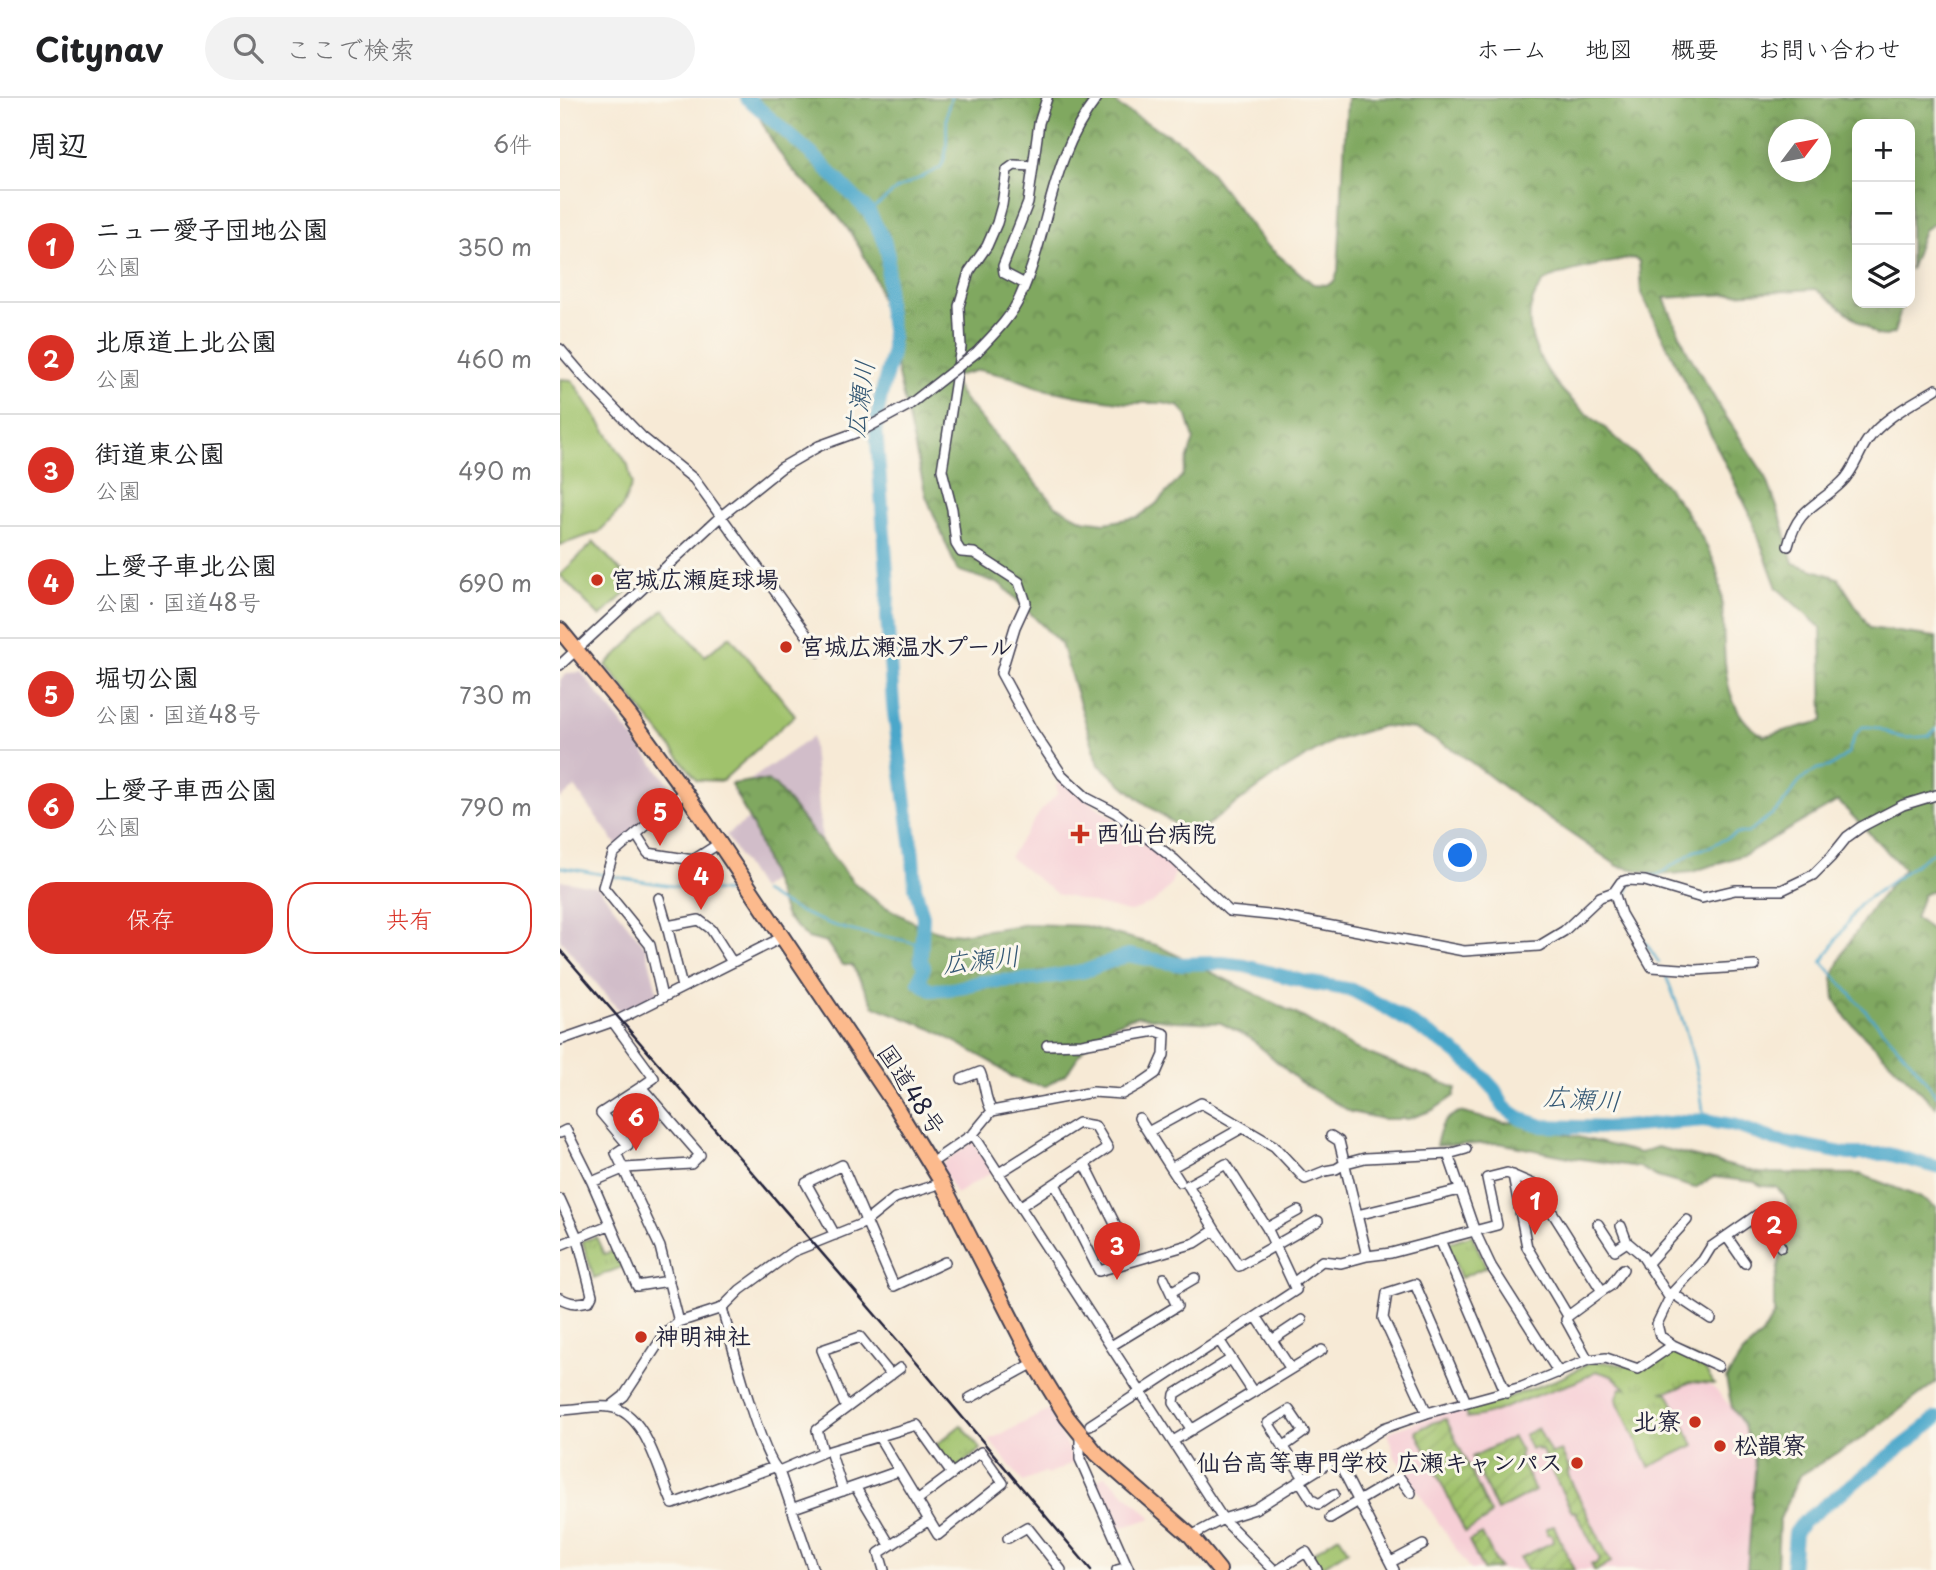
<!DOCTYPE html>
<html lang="ja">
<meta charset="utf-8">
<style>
:root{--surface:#fff;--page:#f2f2f2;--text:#202124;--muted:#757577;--line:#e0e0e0;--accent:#d93025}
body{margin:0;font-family:"Playpen Sans","Klee One",sans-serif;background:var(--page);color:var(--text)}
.controls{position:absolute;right:21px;top:21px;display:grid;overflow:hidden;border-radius:14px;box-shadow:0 4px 18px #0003}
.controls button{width:63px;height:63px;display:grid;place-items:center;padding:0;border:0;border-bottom:2px solid var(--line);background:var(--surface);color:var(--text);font:35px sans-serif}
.compass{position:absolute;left:1208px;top:21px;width:63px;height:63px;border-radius:50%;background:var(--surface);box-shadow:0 4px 18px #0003;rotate:58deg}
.you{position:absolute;left:901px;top:758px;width:24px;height:24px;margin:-18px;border:5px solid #fff;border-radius:50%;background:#1a73e8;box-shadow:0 0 0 10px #1a73e833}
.badge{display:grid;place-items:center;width:46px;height:46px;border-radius:50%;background:var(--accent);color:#fff;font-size:23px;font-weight:700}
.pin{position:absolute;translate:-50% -58px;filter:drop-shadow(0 2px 4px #0008)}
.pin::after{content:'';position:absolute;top:37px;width:24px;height:21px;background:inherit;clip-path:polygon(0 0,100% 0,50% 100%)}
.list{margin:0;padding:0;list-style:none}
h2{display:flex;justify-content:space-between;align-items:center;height:91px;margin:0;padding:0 28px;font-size:30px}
h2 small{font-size:23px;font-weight:400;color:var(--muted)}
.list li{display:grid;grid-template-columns:46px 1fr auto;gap:21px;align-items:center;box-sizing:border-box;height:112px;padding:0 28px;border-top:2px solid var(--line)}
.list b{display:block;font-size:26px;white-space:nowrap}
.list p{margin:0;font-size:23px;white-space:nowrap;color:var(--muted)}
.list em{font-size:23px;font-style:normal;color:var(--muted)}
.actions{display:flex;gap:14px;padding:21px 28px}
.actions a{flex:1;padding:16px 0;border:2px solid var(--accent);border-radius:28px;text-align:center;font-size:24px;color:var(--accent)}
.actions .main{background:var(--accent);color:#fff}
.icon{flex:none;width:38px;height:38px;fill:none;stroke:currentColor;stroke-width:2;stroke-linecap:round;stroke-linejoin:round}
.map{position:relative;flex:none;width:1376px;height:1472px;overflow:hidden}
header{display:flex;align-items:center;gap:42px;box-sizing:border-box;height:98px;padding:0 35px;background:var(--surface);border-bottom:2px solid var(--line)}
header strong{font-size:33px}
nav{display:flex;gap:38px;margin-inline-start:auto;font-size:24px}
.search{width:490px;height:63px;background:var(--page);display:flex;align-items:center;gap:18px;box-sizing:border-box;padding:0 24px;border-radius:38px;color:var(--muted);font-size:26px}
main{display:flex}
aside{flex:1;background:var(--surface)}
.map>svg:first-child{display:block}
.built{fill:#f6cfd6}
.industrial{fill:#d1bdc9}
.grass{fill:url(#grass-tufts);stroke:#617254;stroke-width:2}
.forest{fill:url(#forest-crowns);stroke:#51654e;stroke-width:2;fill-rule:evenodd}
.garden{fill:url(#garden-furrows);stroke:#617254;stroke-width:2}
.pitch{fill:#a0c26c;stroke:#617254;stroke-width:2}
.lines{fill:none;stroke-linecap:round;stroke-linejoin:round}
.stream{stroke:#4ca7ca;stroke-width:2.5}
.river{stroke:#4ca7ca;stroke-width:14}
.minor-casing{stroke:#424052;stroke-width:12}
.highway-casing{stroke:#424052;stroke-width:18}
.minor{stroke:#fff;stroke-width:9}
.highway{stroke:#fcba8d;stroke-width:14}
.rail{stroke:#22223b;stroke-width:2.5}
.minor-bridge-casing{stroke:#424052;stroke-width:12;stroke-linecap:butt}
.minor-bridge{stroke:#fff;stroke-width:9}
.poi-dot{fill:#c8321e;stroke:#fbf7ec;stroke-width:2.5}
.labels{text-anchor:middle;stroke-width:6;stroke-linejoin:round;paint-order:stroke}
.poi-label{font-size:24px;font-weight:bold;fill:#22223b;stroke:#fbf7ec;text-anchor:start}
.street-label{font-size:24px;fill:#22223b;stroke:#fbf7ec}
.water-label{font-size:26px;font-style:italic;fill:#335774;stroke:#fbf7ec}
</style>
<header>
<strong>Citynav</strong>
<div class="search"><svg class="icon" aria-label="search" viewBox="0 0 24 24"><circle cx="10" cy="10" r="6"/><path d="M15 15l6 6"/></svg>ここで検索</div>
<nav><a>ホーム</a><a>地図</a><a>概要</a><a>お問い合わせ</a></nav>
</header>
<main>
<aside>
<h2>周辺<small>6件</small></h2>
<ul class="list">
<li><span class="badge">1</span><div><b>ニュー愛子団地公園</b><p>公園</p></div><em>350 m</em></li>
<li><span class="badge">2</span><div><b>北原道上北公園</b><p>公園</p></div><em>460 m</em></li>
<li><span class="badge">3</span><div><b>街道東公園</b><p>公園</p></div><em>490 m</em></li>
<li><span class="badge">4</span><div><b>上愛子車北公園</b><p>公園 · 国道48号</p></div><em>690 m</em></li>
<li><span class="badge">5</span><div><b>堀切公園</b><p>公園 · 国道48号</p></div><em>730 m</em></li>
<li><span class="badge">6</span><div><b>上愛子車西公園</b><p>公園</p></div><em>790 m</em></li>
</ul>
<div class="actions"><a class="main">保存</a><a>共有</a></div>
</aside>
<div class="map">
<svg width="1376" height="1472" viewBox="0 0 1376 1472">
<defs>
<pattern id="grass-tufts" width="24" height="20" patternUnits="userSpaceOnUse" patternTransform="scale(1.75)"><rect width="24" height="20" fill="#a0c26c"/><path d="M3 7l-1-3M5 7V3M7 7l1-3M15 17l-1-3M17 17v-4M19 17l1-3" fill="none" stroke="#8aa65e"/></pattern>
<pattern id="forest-crowns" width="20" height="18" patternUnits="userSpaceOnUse" patternTransform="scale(1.75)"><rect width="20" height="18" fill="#80a860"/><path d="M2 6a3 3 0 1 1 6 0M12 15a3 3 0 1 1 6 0" fill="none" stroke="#688850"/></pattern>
<pattern id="garden-furrows" width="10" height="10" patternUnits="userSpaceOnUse" patternTransform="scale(1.75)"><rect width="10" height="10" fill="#a0c26c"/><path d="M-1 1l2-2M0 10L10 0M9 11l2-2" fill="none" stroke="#8aa65e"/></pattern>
</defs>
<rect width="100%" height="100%" fill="#fbf7ec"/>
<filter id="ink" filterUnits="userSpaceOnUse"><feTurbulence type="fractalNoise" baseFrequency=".0143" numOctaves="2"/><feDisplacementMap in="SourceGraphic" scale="14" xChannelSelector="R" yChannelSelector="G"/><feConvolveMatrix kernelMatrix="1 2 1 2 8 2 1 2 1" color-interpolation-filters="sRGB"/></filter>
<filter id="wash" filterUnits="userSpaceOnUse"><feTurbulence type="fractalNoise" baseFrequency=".00686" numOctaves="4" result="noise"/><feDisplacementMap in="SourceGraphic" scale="28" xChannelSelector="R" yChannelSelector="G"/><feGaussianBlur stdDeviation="1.57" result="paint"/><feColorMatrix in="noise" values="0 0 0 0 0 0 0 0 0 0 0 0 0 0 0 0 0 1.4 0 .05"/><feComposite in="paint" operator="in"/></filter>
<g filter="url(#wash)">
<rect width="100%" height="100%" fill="#f7ead6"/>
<path class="built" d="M501 683 618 767 610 788 593 805 569 814 497 796 449 759 481 713 498 695 496 687Z
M413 1044 432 1074 396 1096 380 1067Z
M1029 1265 1137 1280 1154 1290 1173 1311 1182 1327 1193 1354 1195 1372 1187 1472H910L835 1359 828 1334 883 1315 941 1302 1001 1280Z
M490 1312 514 1364 487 1377 485 1374 463 1384 429 1342Z
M545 1377 592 1420 554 1432 535 1384Z"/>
<path class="industrial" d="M21 574 118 697 58 749 15 689 0 701V582L8 575Z
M252 639 263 753 236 764 200 791 166 737 190 720 173 694Z
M0 782 38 789 86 850 98 897 62 916 0 842Z"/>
<path class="grass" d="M912 1137 926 1169 901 1180 887 1145Z
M36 1139 44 1156 56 1152 62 1169 34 1180 22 1143Z
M1115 1251 1139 1262 1154 1286 1130 1284 1119 1290 1101 1294 1108 1295 1134 1347 1089 1369 1056 1301 1061 1290 1067 1291 1052 1278 1036 1273C1017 1286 996 1290 975 1298 951 1306 932 1318 907 1320L904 1312 910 1309 941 1302 1001 1280 1029 1265 1044 1264 1086 1270Z
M401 1327 421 1351 395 1372 391 1370 376 1347Z
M779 1438 788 1452 760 1470 751 1456Z"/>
<path class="forest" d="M190 0H553L560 9 626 47 641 62 705 146 753 186 768 187 775 182 778 173 787 0H1376V124L1364 132 1350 172V26H1297V205H1343L1334 235 1326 238 1317 237 1256 191 1104 200 1126 251 1159 308 1206 379 1221 420 1233 465 1278 480 1310 530 1376 539V791L1363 797 1355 820 1376 835V1009L1287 921 1275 901 1273 879 1285 851 1314 807 1344 771 1278 703 1186 756 1132 774 1100 777 1058 768 960 701 896 653 855 631 823 628 773 643 716 677 632 738 583 704 539 667 501 546 442 487 397 472 366 398 317 186C302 149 286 124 258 96 252 89 244 85 238 78 217 57 203 26 190 0ZM1218 32H1260V74H1218ZM1073 160 1079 163 1081 195 1189 414 1217 490 1261 530 1263 623 1204 638C1142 605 1178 510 1151 457 1140 435 1126 412 1111 394 1092 371 1068 350 1046 331 1037 323 1026 316 1017 307 987 280 950 226 982 186 991 174 1055 164 1073 160ZM419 272 451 279 483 291 523 299 567 305H603L620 309 627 318 634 341 622 378 596 406 578 419 545 425 523 422 496 408 403 300 394 285 395 278Z
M191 683H207L216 688 293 784 320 806 359 827 381 834 400 836 469 826 525 828 596 847 744 920 794 950 896 990 894 998 873 1012 848 1021H822L791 1014 740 984 690 940 661 925 613 923 577 918 552 927 529 942 507 975 486 988 471 986 451 979 433 965 372 931 314 908 292 867H282L267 845 248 840 226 819 193 729 171 686Z
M899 1014 944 1025 960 1024 1080 1055 1097 1049 1199 1075 1300 1076 1359 1099 1376 1109V1284L1304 1339 1239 1378 1219 1423 1217 1472H1187L1195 1372 1194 1355 1183 1326 1172 1310 1166 1281 1182 1256 1202 1237 1214 1216V1190L1220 1159 1230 1135 1231 1114 1224 1097 1216 1089 1202 1088 1194 1084 1154 1079 1135 1090 1097 1079 1079 1069 1014 1060 939 1045 876 1048C880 1030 881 1022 899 1014Z"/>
<path class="garden" d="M886 1321 931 1416 926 1422 905 1434 856 1333 872 1325Z
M978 1330 991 1356 1001 1353 1009 1370 1008 1377 1051 1464 1037 1472H1034L1031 1466H1035L1040 1461 1015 1413 1012 1414 981 1351 978 1352 976 1349 971 1351 964 1337Z
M953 1339 961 1353 959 1359 975 1393 937 1413 912 1359Z
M994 1428 1014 1472H966L960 1460 993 1444 992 1437 987 1436V1430Z
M922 1436 939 1470 923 1472 909 1443Z"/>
<path class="pitch" d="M0 281 12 282 68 367 72 386 62 410 39 434 0 447Z
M34 444 74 487 40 519 0 477Z
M104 511 145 558 170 538 235 617 162 683 137 682 46 567Z"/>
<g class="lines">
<path class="stream" d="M309 114 337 91 380 70C393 50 381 24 391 0
M1376 752 1300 806 1262 864 1354 967 1376 997
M0 769C59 779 119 792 179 794
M1080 779 1098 777 1135 753 1147 750 1177 735H1187L1219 711 1241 682 1257 671 1272 668 1288 655 1295 637 1302 629C1318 627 1326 635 1340 639 1349 641 1359 639 1368 638L1376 631
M1072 785C1054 811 1086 842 1099 865
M203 794C230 811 277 832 309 836 327 839 345 842 363 847
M1103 871C1124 920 1139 968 1144 1022"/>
<path class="river" d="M187 0 256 60 309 114 324 142 328 158 327 203 332 238V255L320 302 316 330 328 488 327 518 333 607 353 758 355 789 363 818 361 862 364 869 359 884 371 892 393 891 421 884 476 881 525 873 568 857 617 866 662 865 685 868 746 884 792 892 826 910 885 946 915 970 935 992 944 1009 961 1021 983 1028 1051 1030 1144 1022 1177 1028 1215 1042 1288 1056H1328L1376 1069
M1232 1472 1235 1435 1243 1424 1358 1336 1376 1320"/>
</g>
</g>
<g filter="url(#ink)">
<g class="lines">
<g class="minor-casing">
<path id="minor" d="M473 68 454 67 447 72 442 107 437 125 427 148 409 174 399 208 401 249 382 372 392 411 396 446 401 454 414 455 459 484 466 505 455 529 441 575 472 632 502 677 527 700 556 715 615 762 669 813 719 818 904 853 979 848 1004 833 1040 799 1054 794 1061 784 1067 782 1085 783 1142 800 1175 792H1222L1253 777 1271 759 1287 739 1301 729 1343 707 1376 697
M465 186 444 175 443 168 468 105 479 25 487 0
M0 251 24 279 82 339 134 381 259 554
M417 254C432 238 451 220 460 199 491 130 488 63 537 0
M1228 448C1238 408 1257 409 1282 384 1294 373 1298 356 1307 343 1324 319 1352 306 1376 291
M0 567 160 419 221 370 259 348
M76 736 88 755 133 762 160 745
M1054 794 1061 816 1092 869 1136 872 1195 868
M99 800 107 828
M122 889 107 828 139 822 151 831 172 864
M102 899 90 847 43 789 53 756 125 694
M0 942 60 921 223 839
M402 981 420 974C426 988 424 1000 432 1013
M81 989 41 1015 68 1047 56 1055 100 1149 119 1224
M579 1020 588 1034
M0 1035 6 1032 32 1084 77 1188 109 1183
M413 1036 663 1421 714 1472
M771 1038 779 1043 807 1158 831 1155 937 1127 927 1080 947 1075 975 1087 1042 1193 1008 1218 1006 1222 1028 1262
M888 1056 906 1051
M371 1065 413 1036 432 1013 533 994 562 996 580 986 596 975 604 957 605 936 596 933 522 946 487 947
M525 1066 573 1162
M611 1070 682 1030
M439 1075 518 1025 535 1028 548 1050 461 1108
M953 1077 967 1149 1008 1218
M32 1084 65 1070 131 1066 140 1057 81 989 94 980 53 924
M620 1084 588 1034 641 1005 714 1048 745 1081 765 1073 776 1071 786 1065 805 1060 888 1056 915 1134 931 1168 999 1275
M495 1086 539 1173 635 1145 655 1132 628 1087 666 1066 707 1130 736 1192 530 1327
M0 1101 18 1141 32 1197 29 1203C17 1206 11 1206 0 1200
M797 1117 900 1092
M1038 1126 1055 1152 1067 1144
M1061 1128 1067 1144 1081 1156 1109 1199
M707 1130 738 1113
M655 1132 679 1168 758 1123
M275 1137 246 1085 282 1067 334 1188 385 1164
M1167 1139 1185 1165
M880 1142 946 1295
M0 1147 49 1127
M1087 1166 1127 1122
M733 1185 762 1163 781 1165 807 1158
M1042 1193 1050 1188 1063 1171
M611 1194 635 1180
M1112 1195 1151 1221
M162 1210C170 1239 201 1359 219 1373L253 1472
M698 1221 731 1271
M659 1242 693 1294
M712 1242 742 1222
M551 1248 617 1208 604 1180
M1158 1268 1113 1247 1100 1238 1097 1226 1112 1195 1143 1162 1151 1149 1197 1117 1221 1149
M410 1300 474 1265
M50 1309 64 1298 104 1237 119 1224 162 1210 180 1192 232 1154 304 1125 335 1100 382 1085
M286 1310 262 1252 300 1239 331 1277
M0 1312C16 1312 34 1307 49 1309 87 1313 99 1377 113 1406L214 1369
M867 1315 823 1220 827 1195 855 1186 906 1304
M632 1332 614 1305 615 1296 671 1261
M520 1337V1361L569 1472
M319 1339 378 1437 443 1385 421 1354 357 1402
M613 1343 762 1252
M723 1349 744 1334 729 1312 708 1325 744 1380
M776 1359 834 1472
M219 1373 263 1354 257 1332 340 1270
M740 1383 752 1402 759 1406 774 1396
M296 1390 330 1447
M283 1393 270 1353 357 1327 392 1376
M231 1411 339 1373
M770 1420 839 1379 851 1395
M631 1438 663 1421 695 1411 824 1330 867 1315 962 1289 1028 1262 1046 1260 1078 1271 1113 1247
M448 1440 467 1429 501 1472
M831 1464 863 1447
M324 1472 319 1455 369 1422
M557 1472 568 1469
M718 1472 746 1454 757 1472"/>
</g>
<g class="highway-casing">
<path id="highway" d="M0 532 70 618 125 694 333 1004 382 1085 474 1265 507 1319 537 1356 631 1438 659 1472"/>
</g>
<use href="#minor" class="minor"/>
<use href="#highway" class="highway"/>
<path class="rail" d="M0 852 350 1257 531 1472"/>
<g class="minor-bridge-casing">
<path id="minor-bridge" d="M259 348 303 332 349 307 417 254"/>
</g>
<use href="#minor-bridge" class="minor-bridge"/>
</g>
</g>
<g class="poi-dot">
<circle cx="37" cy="482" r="7"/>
<circle cx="226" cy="549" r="7"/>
<path d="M516.5 725.5h7v7h7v7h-7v7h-7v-7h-7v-7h7z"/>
<circle cx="81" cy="1239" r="7"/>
<circle cx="1135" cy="1324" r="7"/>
<circle cx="1160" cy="1348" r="7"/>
<circle cx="1017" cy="1365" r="7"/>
</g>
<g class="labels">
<g class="poi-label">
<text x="51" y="490">宮城広瀬庭球場</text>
<text x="240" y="557">宮城広瀬温水プール</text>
<text x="536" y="744">西仙台病院</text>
<text x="95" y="1247">神明神社</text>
<text x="1121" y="1332" text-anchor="end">北寮</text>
<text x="1174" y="1356">松韻寮</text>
<text x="1003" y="1373" text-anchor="end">仙台高等専門学校 広瀬キャンパス</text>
</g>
<g class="street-label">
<text transform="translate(351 992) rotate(57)" y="8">国道48号</text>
</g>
<g class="water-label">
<text transform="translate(300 301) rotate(-82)" y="9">広瀬川</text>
<text transform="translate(421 862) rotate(-6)" y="9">広瀬川</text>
<text transform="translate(1022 1001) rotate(4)" y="9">広瀬川</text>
</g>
</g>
</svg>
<div class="controls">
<button>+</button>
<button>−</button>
<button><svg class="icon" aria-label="layers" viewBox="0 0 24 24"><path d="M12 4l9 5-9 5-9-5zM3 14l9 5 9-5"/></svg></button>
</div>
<svg class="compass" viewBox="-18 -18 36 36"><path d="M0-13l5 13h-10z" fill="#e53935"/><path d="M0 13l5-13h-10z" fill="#757577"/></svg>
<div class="you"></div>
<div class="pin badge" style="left:975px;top:1137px">1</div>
<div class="pin badge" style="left:1214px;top:1161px">2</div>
<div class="pin badge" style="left:557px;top:1182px">3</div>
<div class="pin badge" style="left:141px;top:812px">4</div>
<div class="pin badge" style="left:100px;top:748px">5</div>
<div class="pin badge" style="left:76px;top:1053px">6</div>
</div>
</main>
